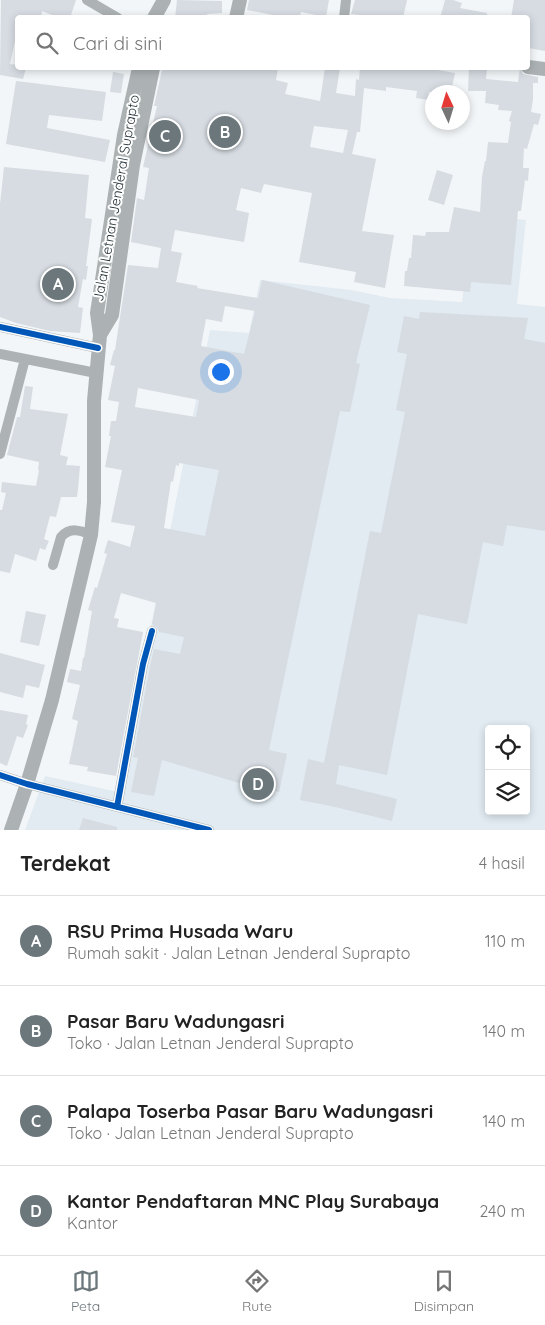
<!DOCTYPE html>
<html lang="id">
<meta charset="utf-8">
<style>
:root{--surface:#fff;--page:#f6f6f6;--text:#222;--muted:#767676;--line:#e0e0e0;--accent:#6c777c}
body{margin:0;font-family:Quicksand,sans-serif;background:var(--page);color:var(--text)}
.controls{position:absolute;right:15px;bottom:15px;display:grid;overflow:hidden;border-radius:5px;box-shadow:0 2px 8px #0003}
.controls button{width:45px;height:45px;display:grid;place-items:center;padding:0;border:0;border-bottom:1px solid var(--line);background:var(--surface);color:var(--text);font:25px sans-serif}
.compass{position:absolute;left:425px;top:85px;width:45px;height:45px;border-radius:50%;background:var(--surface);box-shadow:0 2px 8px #0003;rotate:356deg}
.you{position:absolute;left:220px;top:371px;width:18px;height:18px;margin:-12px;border:4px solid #fff;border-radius:50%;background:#1a73e8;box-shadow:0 0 0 8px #1a73e833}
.badge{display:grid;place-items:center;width:32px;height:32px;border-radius:50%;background:var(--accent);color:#fff;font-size:16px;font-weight:700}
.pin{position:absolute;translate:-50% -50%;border:2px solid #fff;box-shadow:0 1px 5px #0006}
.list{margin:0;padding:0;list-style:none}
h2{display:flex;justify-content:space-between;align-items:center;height:65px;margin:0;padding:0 20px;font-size:21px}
h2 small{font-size:16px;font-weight:400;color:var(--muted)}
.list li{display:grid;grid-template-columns:32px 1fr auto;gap:15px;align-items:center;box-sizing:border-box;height:90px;padding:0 20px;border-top:1px solid var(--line)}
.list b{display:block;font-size:19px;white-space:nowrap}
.list p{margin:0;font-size:16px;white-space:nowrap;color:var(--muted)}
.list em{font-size:16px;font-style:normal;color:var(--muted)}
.icon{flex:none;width:28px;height:28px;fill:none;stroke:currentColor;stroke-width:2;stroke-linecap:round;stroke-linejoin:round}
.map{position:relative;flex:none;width:545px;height:830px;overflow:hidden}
.search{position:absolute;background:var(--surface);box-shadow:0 2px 8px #0003;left:15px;right:15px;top:15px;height:55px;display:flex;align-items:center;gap:12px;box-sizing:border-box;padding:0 18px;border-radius:5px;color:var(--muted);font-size:19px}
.sheet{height:425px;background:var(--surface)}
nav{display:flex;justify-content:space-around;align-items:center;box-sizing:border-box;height:70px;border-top:1px solid var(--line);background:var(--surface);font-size:14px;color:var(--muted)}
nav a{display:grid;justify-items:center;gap:2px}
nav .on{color:var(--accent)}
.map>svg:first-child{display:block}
.built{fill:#e1ebf1;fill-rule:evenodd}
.building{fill:#d6dce2;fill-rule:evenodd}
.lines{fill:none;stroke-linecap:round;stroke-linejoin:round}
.street{stroke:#adb3b4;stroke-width:10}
.secondary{stroke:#acb2b3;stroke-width:14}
.cycleway-casing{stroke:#fff;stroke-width:9}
.cycleway{stroke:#0057b8;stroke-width:6}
.labels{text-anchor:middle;stroke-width:4;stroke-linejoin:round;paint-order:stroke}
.street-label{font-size:14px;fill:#243239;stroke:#fff}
</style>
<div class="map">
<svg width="545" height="830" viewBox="0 0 545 830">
<rect width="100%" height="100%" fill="#f3f6f8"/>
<path class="built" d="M474 214 526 220 517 304 545 307V830H25L45 776 118 792 210 330 249 333 260 280 351 290 390 298 462 302ZM489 729H526V811H489Z"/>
<path class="building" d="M1 0H76L70 18H60L42 11 41 18H18V27L10 64 18 65V68H26L23 79 0 75Z
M177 0 222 1V13L207 14 208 18H175Z
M249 0H329L326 17 301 12 300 18H288L247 10Z
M355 0H407L403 18H360V15L351 14Z
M445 0H453L462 3 460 8 487 13V18H440Z
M514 0H545V51L528 48V18H511Z
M190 68H278L276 80 288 83 285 94 320 101 325 68H340L336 93 355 96 356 79 359 80 360 68H392L405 70V68H433L432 69 455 73 451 92H429L428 100 416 98 417 91 386 87V91L364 88 360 132H357L352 154 376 159 362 231 394 235 385 288 354 282 356 272 299 262 312 193 264 184 261 193 241 188 236 210 249 213 244 242 175 230 171 251 182 253 176 282 198 286 197 288 258 298 262 280 370 305 356 363 360 364 350 412 340 411 269 750 287 754 279 792 246 785 162 760 154 796 131 792 138 758 133 757 150 666 154 649 180 654 184 637 159 632 157 627 152 624 156 603 121 593 114 618 119 619 117 627 143 632 116 776 87 771 88 767 69 764 78 721 72 719 80 685 67 682 70 669 81 671 83 658H84L92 611 88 610 95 587 97 588 107 554 104 553 108 540 130 547 135 526 111 522 122 470 105 467 111 436H109L111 421H116L119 402 108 400 115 366 110 365 114 350H115L128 265 158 268 161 248 131 242 137 198 144 200 149 168 143 167 157 106H154L162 70H175L176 69H190ZM314 126 348 130 343 153 310 147ZM225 306 255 311 244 354 201 346 206 319 222 322ZM138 388 199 400 196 417 135 407ZM179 463 219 470 205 536 164 528 171 481 173 482 176 465 179 466Z
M469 68H487L486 79 518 82 520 68 523 74 538 77V83H533V99L531 112 541 114 538 125 534 124 527 149 524 148 523 168H529L528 181 525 180 521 211H518L511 285 471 282 470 292 404 286 405 271H407L409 258H411L413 235 425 236 426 232H449L454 207 480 212 482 177 485 161H486L488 142 508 143 511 122 509 121 512 111 498 110 499 105 485 103 486 91H468Z
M113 72 124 74 121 93 110 92Z
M16 81 106 92 102 121 49 115 47 128 110 140 105 162 6 144Z
M4 167 89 175 85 218 92 219 86 266H88L86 280 83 279 78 307 83 308 80 333 50 331 16 323 0 317V204Z
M437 170 453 175 444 205 428 200Z
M420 312 528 318 524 339 545 343V531L507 525 503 546 483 542 467 624 418 614 387 775 339 765 336 784 397 799 392 821 331 806 300 800 308 759 324 763 370 531 381 533 405 412 396 410 407 354 397 352 404 316 419 319Z
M25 386 33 387 30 409 68 414 60 455 68 457 66 465 80 466 78 489 77 497H61L56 517 50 516 44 539 49 541 45 550 40 548 36 561 15 554 10 573 0 571V510H2L6 493 1 492 2 482 36 486 39 470H38L39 462 7 455 17 417H20Z
M26 611 46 615 39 646 20 642Z
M0 653 45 665 39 688 26 685 23 698 0 692Z
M0 710 28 715 26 724 28 725 23 738 17 736 7 766 0 763Z
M83 818 117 827V830H79Z"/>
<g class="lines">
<path class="street" d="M87 0 118 18
M344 18 346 0
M0 327 98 348
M0 354 96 373
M0 454 25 359
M53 565 61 537C70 527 80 530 91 535
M0 775 27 784 209 830
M117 807 143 664 152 631"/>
<path class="secondary" d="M154 18 164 0
M236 18 240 0
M528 67 545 69
M100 335 112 315 133 165 153 68
M11 830 27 784 52 700 91 535 94 502V401L100 335 97 313 124 135 139 68"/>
<g class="cycleway-casing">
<path id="cycleway" d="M0 327 98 348
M0 775 27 784 209 830
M117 807 143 664 152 631"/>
</g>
<use href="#cycleway" class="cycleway"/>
</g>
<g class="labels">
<g class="street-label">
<text transform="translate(116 198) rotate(-80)" y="5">Jalan Letnan Jenderal Suprapto</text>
</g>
</g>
</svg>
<div class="controls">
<button><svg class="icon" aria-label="locate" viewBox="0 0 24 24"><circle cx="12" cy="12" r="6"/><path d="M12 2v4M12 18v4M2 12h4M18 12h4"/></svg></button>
<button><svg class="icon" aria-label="layers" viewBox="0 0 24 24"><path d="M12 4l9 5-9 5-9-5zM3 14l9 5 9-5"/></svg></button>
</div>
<svg class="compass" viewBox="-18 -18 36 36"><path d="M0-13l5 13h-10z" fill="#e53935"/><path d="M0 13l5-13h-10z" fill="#767676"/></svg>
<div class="you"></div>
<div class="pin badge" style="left:58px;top:284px">A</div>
<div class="pin badge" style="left:225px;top:132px">B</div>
<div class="pin badge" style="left:165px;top:136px">C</div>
<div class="pin badge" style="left:258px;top:784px">D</div>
<div class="search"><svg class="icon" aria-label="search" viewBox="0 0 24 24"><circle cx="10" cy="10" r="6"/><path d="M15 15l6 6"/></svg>Cari di sini</div>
</div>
<section class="sheet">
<h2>Terdekat<small>4 hasil</small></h2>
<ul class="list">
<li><span class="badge">A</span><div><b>RSU Prima Husada Waru</b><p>Rumah sakit · Jalan Letnan Jenderal Suprapto</p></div><em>110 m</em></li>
<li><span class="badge">B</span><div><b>Pasar Baru Wadungasri</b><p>Toko · Jalan Letnan Jenderal Suprapto</p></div><em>140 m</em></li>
<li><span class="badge">C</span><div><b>Palapa Toserba Pasar Baru Wadungasri</b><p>Toko · Jalan Letnan Jenderal Suprapto</p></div><em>140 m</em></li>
<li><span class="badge">D</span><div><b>Kantor Pendaftaran MNC Play Surabaya</b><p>Kantor</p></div><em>240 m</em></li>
</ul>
</section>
<nav>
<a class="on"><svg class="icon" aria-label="map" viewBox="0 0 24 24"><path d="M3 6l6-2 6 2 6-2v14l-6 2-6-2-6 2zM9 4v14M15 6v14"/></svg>Peta</a>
<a><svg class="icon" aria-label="directions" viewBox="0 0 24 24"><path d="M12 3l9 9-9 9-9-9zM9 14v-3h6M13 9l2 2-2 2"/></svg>Rute</a>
<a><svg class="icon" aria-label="saved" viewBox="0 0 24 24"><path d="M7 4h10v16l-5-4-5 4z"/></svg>Disimpan</a>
</nav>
